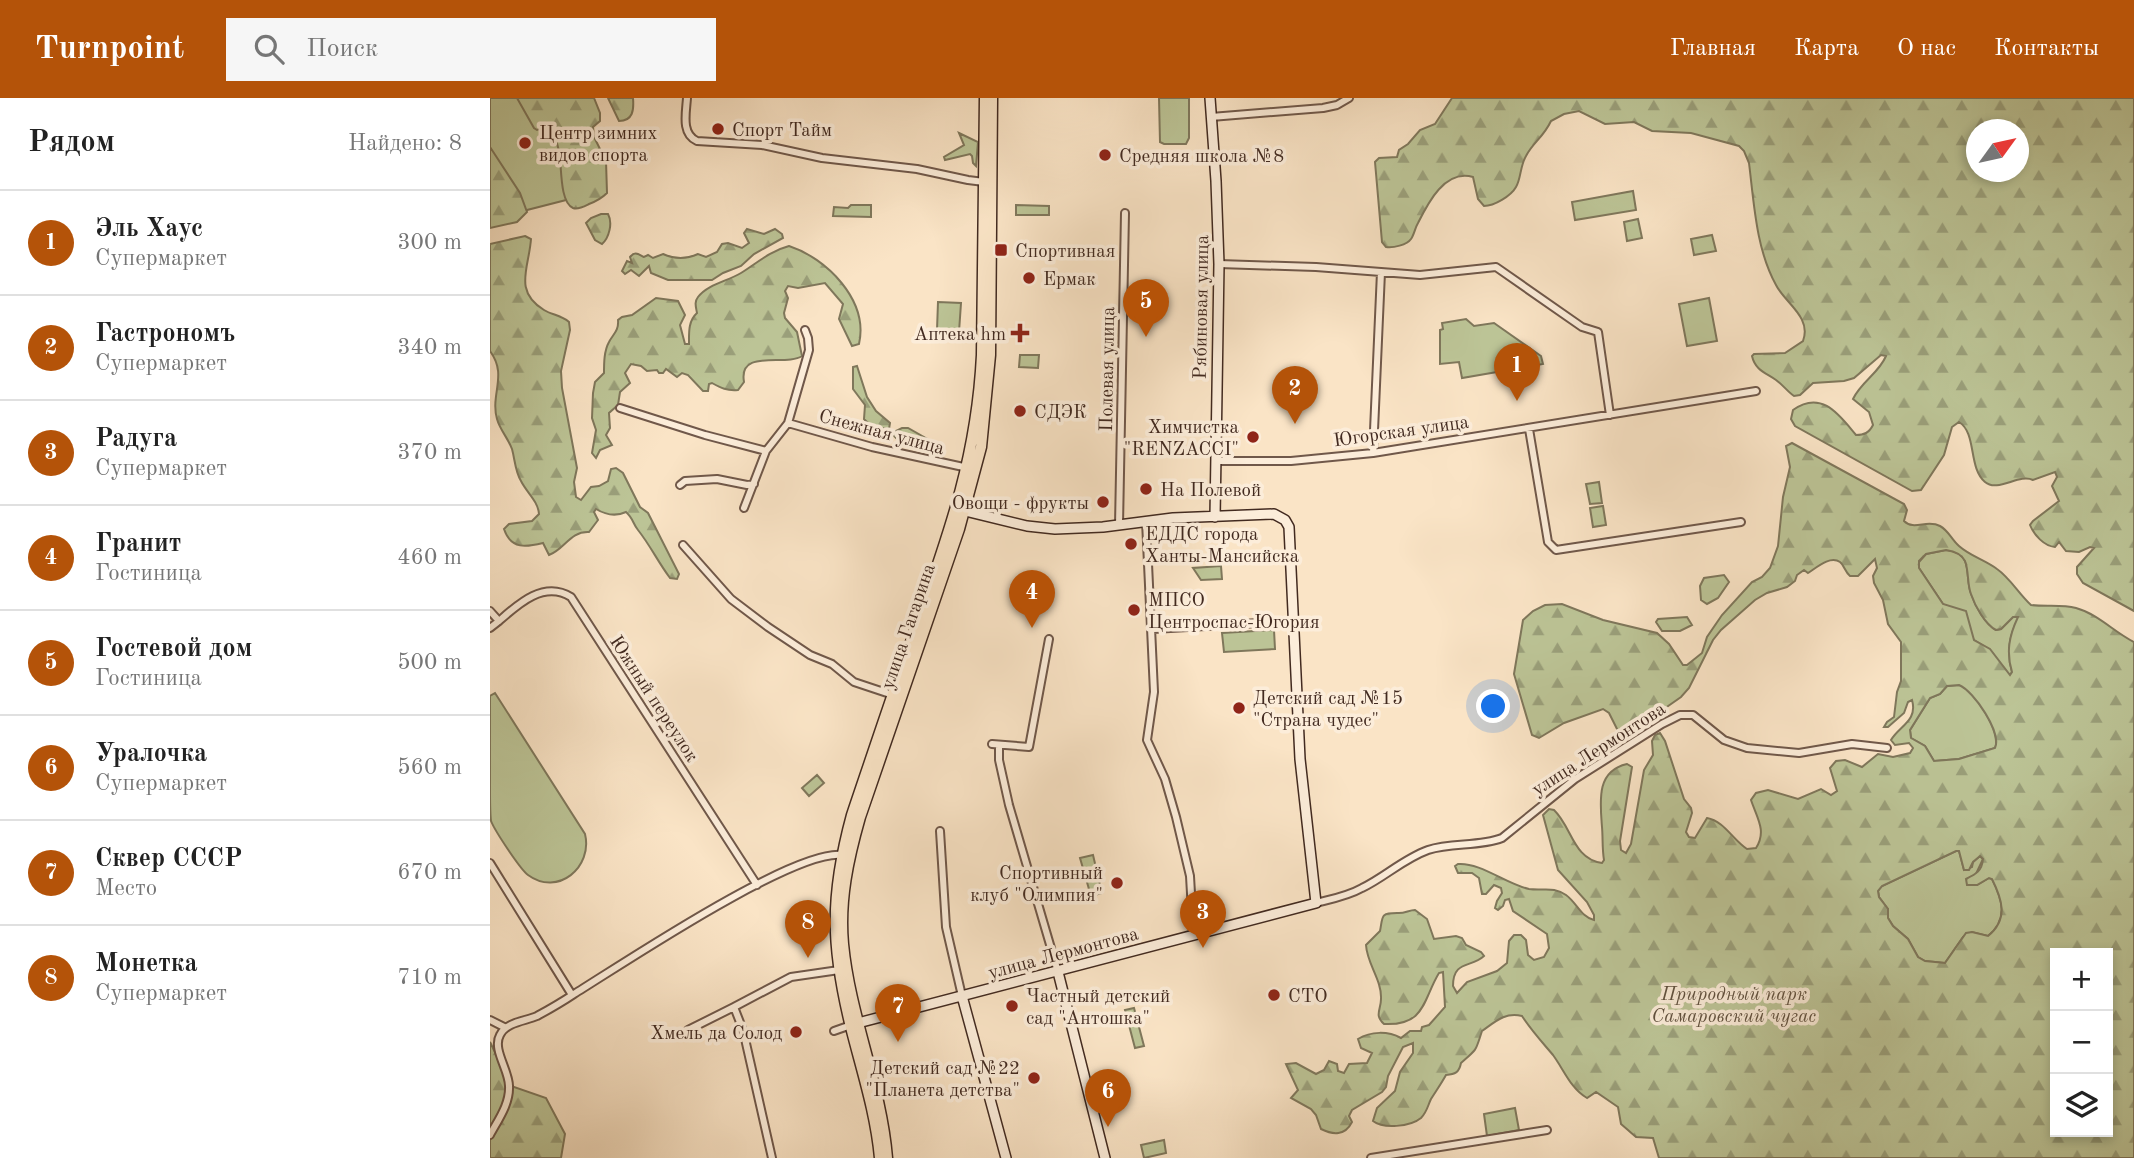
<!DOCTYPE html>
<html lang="ru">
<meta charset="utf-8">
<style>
:root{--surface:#fff;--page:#f6f6f6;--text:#222;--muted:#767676;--line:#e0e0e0;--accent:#b45309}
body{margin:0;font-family:"Old Standard TT",serif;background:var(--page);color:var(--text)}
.controls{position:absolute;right:21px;bottom:21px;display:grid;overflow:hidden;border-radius:0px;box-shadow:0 4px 10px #0003}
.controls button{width:63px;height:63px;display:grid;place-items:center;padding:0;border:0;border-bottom:2px solid var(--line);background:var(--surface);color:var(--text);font:35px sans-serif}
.compass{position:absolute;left:1476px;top:21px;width:63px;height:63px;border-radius:50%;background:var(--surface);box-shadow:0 4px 10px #0003;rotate:57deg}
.you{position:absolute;left:1004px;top:609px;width:24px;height:24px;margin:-18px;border:5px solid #fff;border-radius:50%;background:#1a73e8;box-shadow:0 0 0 10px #1a73e833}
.badge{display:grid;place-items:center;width:46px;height:46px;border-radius:50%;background:var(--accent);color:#fff;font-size:23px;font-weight:700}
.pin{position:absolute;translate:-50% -58px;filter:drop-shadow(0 2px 4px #0008)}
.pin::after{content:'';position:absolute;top:37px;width:24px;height:21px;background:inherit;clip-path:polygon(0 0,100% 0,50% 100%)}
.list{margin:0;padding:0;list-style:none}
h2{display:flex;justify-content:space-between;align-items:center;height:91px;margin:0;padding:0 28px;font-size:30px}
h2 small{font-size:23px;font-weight:400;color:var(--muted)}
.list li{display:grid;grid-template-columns:46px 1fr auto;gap:21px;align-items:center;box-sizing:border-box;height:105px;padding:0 28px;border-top:2px solid var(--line)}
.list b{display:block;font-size:26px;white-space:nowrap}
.list p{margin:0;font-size:23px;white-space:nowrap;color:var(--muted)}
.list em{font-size:23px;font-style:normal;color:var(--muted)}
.icon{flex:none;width:38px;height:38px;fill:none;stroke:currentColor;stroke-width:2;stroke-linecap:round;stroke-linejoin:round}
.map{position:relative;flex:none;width:1644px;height:1060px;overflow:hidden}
header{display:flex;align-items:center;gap:42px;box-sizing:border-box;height:98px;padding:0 35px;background:var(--accent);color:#fff}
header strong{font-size:33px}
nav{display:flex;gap:38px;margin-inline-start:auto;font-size:24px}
.search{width:490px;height:63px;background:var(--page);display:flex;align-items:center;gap:18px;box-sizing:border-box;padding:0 24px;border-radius:0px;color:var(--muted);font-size:26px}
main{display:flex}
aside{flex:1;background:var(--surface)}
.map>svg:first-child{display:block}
.green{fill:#bcc496;stroke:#7f775b;stroke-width:2}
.forest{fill:url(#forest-firs);stroke:#7f775b;stroke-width:2;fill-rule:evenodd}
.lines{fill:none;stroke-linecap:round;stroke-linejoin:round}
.street-casing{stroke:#70584a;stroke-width:10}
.secondary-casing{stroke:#422a20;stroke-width:12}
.primary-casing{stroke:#422a20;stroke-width:13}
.street{stroke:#fcedda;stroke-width:6}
.secondary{stroke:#fcedda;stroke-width:9}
.primary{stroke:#fae4c6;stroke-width:10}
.poi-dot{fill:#8f2418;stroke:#fcedda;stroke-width:2.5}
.labels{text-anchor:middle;stroke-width:7;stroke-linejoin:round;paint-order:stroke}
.poi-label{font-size:19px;fill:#422a20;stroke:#fcedda;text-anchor:start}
.street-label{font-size:19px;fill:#422a20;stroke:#fcedda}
.park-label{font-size:19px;font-style:italic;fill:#60503e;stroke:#fcedda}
</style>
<header>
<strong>Turnpoint</strong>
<div class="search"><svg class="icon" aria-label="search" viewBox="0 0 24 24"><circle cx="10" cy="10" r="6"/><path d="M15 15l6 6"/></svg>Поиск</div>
<nav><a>Главная</a><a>Карта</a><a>О нас</a><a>Контакты</a></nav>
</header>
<main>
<aside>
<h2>Рядом<small>Найдено: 8</small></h2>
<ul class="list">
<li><span class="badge">1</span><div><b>Эль Хаус</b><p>Супермаркет</p></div><em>300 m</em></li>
<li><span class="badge">2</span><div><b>Гастрономъ</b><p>Супермаркет</p></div><em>340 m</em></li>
<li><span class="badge">3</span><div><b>Радуга</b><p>Супермаркет</p></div><em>370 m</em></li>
<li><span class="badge">4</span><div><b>Гранит</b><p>Гостиница</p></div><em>460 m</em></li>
<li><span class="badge">5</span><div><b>Гостевой дом</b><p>Гостиница</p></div><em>500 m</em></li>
<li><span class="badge">6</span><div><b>Уралочка</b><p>Супермаркет</p></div><em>560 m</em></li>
<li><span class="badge">7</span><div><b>Сквер СССР</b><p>Место</p></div><em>670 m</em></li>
<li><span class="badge">8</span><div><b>Монетка</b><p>Супермаркет</p></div><em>710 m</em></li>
</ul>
</aside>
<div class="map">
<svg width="1644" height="1060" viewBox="0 0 1644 1060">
<defs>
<pattern id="forest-firs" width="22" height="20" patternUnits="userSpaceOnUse" patternTransform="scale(1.75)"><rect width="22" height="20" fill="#bcc496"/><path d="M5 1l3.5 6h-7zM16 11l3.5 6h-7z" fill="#9a9f7a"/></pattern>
</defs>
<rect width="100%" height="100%" fill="#fae4c6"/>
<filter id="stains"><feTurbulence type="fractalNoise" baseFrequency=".00286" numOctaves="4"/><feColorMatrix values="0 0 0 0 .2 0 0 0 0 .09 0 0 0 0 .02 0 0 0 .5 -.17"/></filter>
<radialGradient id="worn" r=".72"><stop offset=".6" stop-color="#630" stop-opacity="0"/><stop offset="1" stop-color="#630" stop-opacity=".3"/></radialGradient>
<path class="green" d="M0 0H28L46 28 67 33 84 100 33 113 0 58Z
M669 0H699V40L696 46H674L670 44Z
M469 35 488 44 486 68 483 65 482 58 480 56 455 62 454 59 474 47Z
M1143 93 1146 112 1085 122 1082 104Z
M361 107H381V119L343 118 344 109 358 110Z
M526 107 559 108V117H526Z
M1148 121 1152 140 1137 143 1134 124Z
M1222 137 1226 153 1204 157 1201 141Z
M1219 200 1227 243 1197 248 1189 206Z
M448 204 471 205 469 234 447 232Z
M976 221 984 228 1004 225 1051 258 1053 266 972 280 969 264 950 266V232L953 231 952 225Z
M530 257H549L548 270 529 269Z
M1109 384 1112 405 1100 406 1096 386Z
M1113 408 1116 427 1103 429 1100 410Z
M1456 452C1464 453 1471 455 1475 463 1479 473 1477 486 1481 496 1485 508 1496 527 1506 532L1511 531 1523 519H1529C1519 537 1516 554 1522 574L1520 578 1500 552 1484 542 1453 506 1429 470V464L1436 456Z
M731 468 732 481 711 482 703 470Z
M1234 477 1239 484 1228 500 1217 506 1211 502 1210 488 1214 480Z
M1197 519 1202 527 1190 533H1172L1166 524 1168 521Z
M784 532 785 551 734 554 732 535Z
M1470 587C1484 593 1512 634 1505 650L1469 661 1444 663 1435 648 1421 640 1420 632 1440 600 1450 596 1457 588Z
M5 595 95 736C103 769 68 799 38 777 30 771 5 733 1 723 0 715 0 700 0 691 0 660 0 629 0 598Z
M327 677 334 685 319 698 312 690Z
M1466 753H1469L1474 772 1482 769 1483 764 1490 758 1493 761 1485 778 1480 779 1478 787H1487L1499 780 1502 781C1512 801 1519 821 1498 838L1482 834 1473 839 1455 865 1435 863 1428 859 1418 841 1403 828 1398 820V811L1389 799 1388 793 1392 788Z
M603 757 612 795 601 798 590 760Z
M644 910 654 948 645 950 635 912Z
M1025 1010 1029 1032 997 1038 994 1016Z
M674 1042 676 1055 654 1060 651 1047Z"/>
<path class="forest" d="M27 0H104L110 15V23L103 29 104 39 116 63 117 95C111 101 107 103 99 106 95 108 88 112 83 110 69 104 72 66 69 53 67 44 64 36 59 28L47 32 44 30Z
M118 0H143C144 12 143 23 129 23Z
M962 0H1644V513L1593 485 1587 476V469L1604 450 1600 449 1589 454 1576 453 1569 444 1565 449C1554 448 1544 437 1540 427L1543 423 1569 403 1562 388 1567 379 1565 374 1543 382C1529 375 1508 395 1495 384 1478 370 1487 335 1469 324L1462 329 1454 357 1431 392 1422 393 1305 328 1301 321 1303 312C1332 291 1350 318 1366 337 1374 337 1379 335 1383 327L1379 314 1363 301C1371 284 1389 275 1396 258L1391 257 1364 280 1354 283 1323 285 1310 297 1304 298C1298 294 1293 287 1286 282 1276 275 1265 272 1262 258L1264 256 1295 255 1313 243C1322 219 1295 205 1286 187 1266 151 1264 105 1259 65L1254 53 1249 48 1201 35 1162 33 1144 24 1115 26 1089 13 1074 16 1061 23C1053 40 1043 44 1036 58 1030 68 1031 81 1026 89 1021 98 1004 108 994 108L988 101 983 79C955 71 938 105 928 125 925 130 924 137 921 141 917 147 903 150 896 149L892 144 885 64 889 60 907 59 909 52 918 46 930 32 945 26ZM1486 32H1528V74H1486Z
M0 49 30 95 37 114 27 124 0 130Z
M111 116H118C123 125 119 140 112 146L105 142 96 125 101 120Z
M257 131 274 136 285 131 292 136 293 140 264 156 251 168 233 175 222 182H178L161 175 159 168 149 178 141 172 135 176 132 173 137 163 142 165 140 159C145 153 148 156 154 159L158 157 163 160 173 156C184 161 197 161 208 156L216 159 227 154 232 146 238 145 252 150 259 145 254 135Z
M35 138 41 141C39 170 23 193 54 212 62 217 71 217 79 224L80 232 71 273 72 290 87 370 84 384 86 399 91 402 101 389 109 388 118 383 121 371 126 370 133 375 150 409 158 415 189 476 187 481 180 480C168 464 160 447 148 432 143 426 143 420 136 414 125 419 116 417 106 411L104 414 108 422 99 434C80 433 75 451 59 457L53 445C37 449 21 452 14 431L19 426 42 423 49 416C48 403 37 395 31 383 25 373 25 362 22 351 18 340 10 332 7 321 0 296 18 277 0 253V146Z
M299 148C336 160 379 202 369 246L362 248 349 221 353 206 335 185 308 190 298 188 295 193 298 200 294 215 295 220 307 234 312 258C296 269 248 250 254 284L248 292C237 293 231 290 222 285L219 286 218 293H213L198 277 192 275 187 279 176 271 173 275H169L167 272 157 273 151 268 141 266 135 275 140 285 130 294 128 307 119 315 120 330 116 337 122 347 110 352 106 360 102 355 106 332 102 320 103 295 105 284 114 275C114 265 114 253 119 244 123 236 129 233 128 222L132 219 142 217 166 200 188 203 195 217 190 227 195 246H199C199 235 198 223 207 215 206 209 204 204 208 199 218 186 238 183 251 175 267 165 280 153 299 148Z
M367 268 377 299 386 313 400 325 399 331 382 329 374 321 375 307 363 291V269Z
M412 330H418L441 343V347C432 351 410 346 403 337L404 334Z
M1302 345 1414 406 1417 412 1414 423C1424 433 1437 421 1450 428 1459 433 1461 441 1469 448 1480 458 1495 462 1507 471 1520 480 1529 496 1541 507 1556 509 1571 506 1586 510 1608 516 1624 534 1644 544V1060H1169L1163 1040 1146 1039 1131 1026 1128 1009 1106 994 1097 1000C1081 991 1074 972 1063 957 1052 944 1041 932 1032 918 1015 914 1006 923 992 933 985 954 988 950 971 965 969 975 965 976 956 977 951 986 946 993 941 1001 938 1007 937 1014 931 1020 920 1029 893 1031 883 1023L887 1010 905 993 910 974 923 955V945L913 949 898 978 896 989 892 994 862 1012 859 1018 862 1024C855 1038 843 1037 831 1031L826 1017 821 1011 801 1000 808 992 796 966 806 965 826 976 834 972 839 963 847 966 848 973 854 975 859 966 877 965 882 955 871 950 868 941C881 933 898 933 911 940L920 933H931L932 929 939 927 955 909 953 874 949 875C933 901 936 928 894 926 884 917 891 912 891 901 892 882 877 866 876 847L890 833C893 818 890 815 907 815 914 816 919 812 925 812L937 821 944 841 966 838 972 840 976 847 991 854 994 858C981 870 963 862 963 888L967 895 977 884 1007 873 1017 865 1019 843 1024 837H1031L1036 842 1038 857 1044 862 1054 859 1059 850 1057 836 1023 813 1019 801 1015 802 1013 808 1008 812 1005 810 1007 803 1012 795 1011 790 1004 787 996 796H992L989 780 982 775H968L965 768 968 766C990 764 1018 787 1039 791 1053 793 1064 788 1076 797 1087 805 1091 819 1104 822V817L1097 804 1068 772 1053 717 1059 711 1064 712C1082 729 1083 761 1112 765L1114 762C1112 750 1113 740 1112 729 1110 703 1106 673 1137 666L1142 669 1130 743 1131 752 1136 755 1141 746 1154 672 1163 657 1162 643 1165 637 1170 635 1175 643 1194 701 1201 710 1202 715 1196 734 1199 739 1205 740 1217 720C1234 723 1243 742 1257 751L1266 750C1277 733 1267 720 1261 702L1266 695 1278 692 1308 701 1331 691 1341 697 1347 693 1340 670 1346 663 1355 662 1372 669 1388 656 1403 659 1420 655 1423 650 1419 645 1405 647 1401 642C1409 628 1428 623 1422 602L1418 604 1414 615 1398 629H1394L1397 624 1404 619 1407 594 1411 583V544L1398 526 1393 502 1384 485 1383 478 1387 470 1385 461 1368 478H1360C1355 474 1354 467 1350 464 1340 457 1326 470 1318 475L1314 472 1307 477 1305 483 1297 489 1277 495 1265 502 1231 532 1223 542 1199 590 1191 599 1141 634 1135 637 1129 635 1119 615 1113 611 1074 625 1049 640 1042 637 1024 576 1033 522 1043 513 1055 507 1072 506 1113 522 1167 535 1179 546 1193 567H1197L1212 555 1217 539 1232 517 1262 484 1272 479 1280 470 1288 448 1293 399 1300 369 1296 348ZM1456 452C1463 453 1471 455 1475 463 1479 473 1477 486 1481 496 1485 508 1495 526 1506 532L1511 531 1523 519H1528C1519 538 1516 554 1522 574L1520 577 1500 551 1484 542 1476 513 1453 506 1429 470V463L1436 456ZM1469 587C1484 593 1512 635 1505 650L1469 661 1444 663 1435 648 1421 640 1420 632 1440 600 1450 596 1457 588ZM1466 753H1469L1474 772H1479L1483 764 1490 758 1493 761C1492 773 1486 776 1476 781L1477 787H1487L1499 780 1502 781C1512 801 1519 821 1498 838L1482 834 1476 835 1455 865 1435 863 1428 859 1418 841 1403 828 1398 820V811L1389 799 1388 793 1392 788ZM1565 855H1618V1034H1565Z
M0 944 21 988 56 1000 75 1036 71 1060H0Z"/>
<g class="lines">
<g class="street-casing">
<path id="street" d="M197 0C196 15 191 36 207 43L272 47 332 60 427 71 478 82 494 84
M721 19 833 10 847 7 859 0
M729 166 826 169 930 177 1006 169 1092 229 1108 234 1120 317
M130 310 215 337 276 353 298 325 382 349 478 370
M298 325 319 252 318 240 315 232
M1039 331 1058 444 1066 452 1251 424
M883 355 891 174
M726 363H801L883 355 1266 293
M190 387 195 383 227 381 257 387 264 386
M254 410 276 353
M656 423 664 594 657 642 675 681 686 719 700 778 702 813 707 837
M629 427 635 115
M193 447 241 501 278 529 320 557 342 566 364 584 403 597
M0 513 9 523 0 530
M9 523C28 506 54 482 81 499L267 787
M663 531 803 523
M502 646 539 649 559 541
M509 647V662L519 707 568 874
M450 733 456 829 472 898
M0 765 82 897
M826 805C842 801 858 798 872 790 895 779 913 761 938 752 961 744 989 749 1012 740L1085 681 1172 626 1190 617H1203L1234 642 1257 650 1309 655 1362 646 1397 650
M244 909 301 879 349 872
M0 922 16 930
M198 932 244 909 253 932 282 1060
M344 933 361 927
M0 1037C8 1022 20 1006 19 988 19 972 2 951 10 937 16 924 36 923 47 918 60 911 72 904 84 896 131 867 304 751 352 757
M881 1060 1057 1032"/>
</g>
<g class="secondary-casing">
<path id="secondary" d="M720 0 726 83 729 166 725 419
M568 874 615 1060
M472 898 516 1060
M368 925 826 805 810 661 799 429 795 422 784 416 683 420 613 429 565 431 537 428 475 413"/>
</g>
<g class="primary-casing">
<path id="primary" d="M390 1060C386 1015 372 973 361 929 341 848 340 798 362 717 383 655 404 592 426 530 459 436 487 359 492 257L495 0
M397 1060C391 987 360 919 353 846 349 802 358 761 370 719L469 431 491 349 500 257 502 0"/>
</g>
<use href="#street" class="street"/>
<use href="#secondary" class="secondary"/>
<use href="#primary" class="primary"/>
</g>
<g class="poi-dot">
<circle cx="228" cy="31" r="7"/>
<circle cx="35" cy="45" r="7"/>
<circle cx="615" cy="57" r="7"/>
<rect x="504" y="145" width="14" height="14" rx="3.5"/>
<circle cx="539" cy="180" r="7"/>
<path d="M526.5 224.5h7v7h7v7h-7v7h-7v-7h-7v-7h7z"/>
<circle cx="530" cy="313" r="7"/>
<circle cx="763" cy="339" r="7"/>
<circle cx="656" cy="391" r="7"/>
<circle cx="613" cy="404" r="7"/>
<circle cx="641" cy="446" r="7"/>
<circle cx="644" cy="512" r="7"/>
<circle cx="749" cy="610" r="7"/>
<circle cx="627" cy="785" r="7"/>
<circle cx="784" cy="897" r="7"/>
<circle cx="522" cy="908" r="7"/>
<circle cx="306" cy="934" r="7"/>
<circle cx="544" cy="980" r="7"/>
</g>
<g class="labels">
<g class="poi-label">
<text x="242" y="38">Спорт Тайм</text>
<text x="49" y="41">Центр зимних<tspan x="49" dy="22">видов спорта</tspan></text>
<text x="629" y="64">Средняя школа №8</text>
<text x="525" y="159">Спортивная</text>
<text x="553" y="187">Ермак</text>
<text x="516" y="242" text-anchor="end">Аптека hm</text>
<text x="544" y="320">СДЭК</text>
<text x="749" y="335" text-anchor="end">Химчистка<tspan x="749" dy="22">"RENZACCI"</tspan></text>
<text x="670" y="398">На Полевой</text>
<text x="599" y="411" text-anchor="end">Овощи - фрукты</text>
<text x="655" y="442">ЕДДС города<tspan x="655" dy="22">Ханты-Мансийска</tspan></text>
<text x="658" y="508">МПСО<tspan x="658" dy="22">Центроспас-Югория</tspan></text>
<text x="763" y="606">Детский сад №15<tspan x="763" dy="22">"Страна чудес"</tspan></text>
<text x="613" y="781" text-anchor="end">Спортивный<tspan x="613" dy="22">клуб "Олимпия"</tspan></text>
<text x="536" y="904">Частный детский<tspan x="536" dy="22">сад "Антошка"</tspan></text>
<text x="798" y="904">СТО</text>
<text x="292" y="941" text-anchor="end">Хмель да Солод</text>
<text x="530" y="976" text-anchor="end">Детский сад №22<tspan x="530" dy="22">"Планета детства"</tspan></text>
</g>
<g class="street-label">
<text transform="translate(710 209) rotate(-89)" y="7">Рябиновая улица</text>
<text transform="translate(616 271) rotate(-89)" y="7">Полевая улица</text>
<text transform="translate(911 332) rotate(-8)" y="7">Югорская улица</text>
<text transform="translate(392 333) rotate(15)" y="7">Снежная улица</text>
<text transform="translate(417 528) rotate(-71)" y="7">улица Гагарина</text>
<text transform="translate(165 600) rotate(57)" y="7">Южный переулок</text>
<text transform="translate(1108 650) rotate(-33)" y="7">улица Лермонтова</text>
<text transform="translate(573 854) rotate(-15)" y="7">улица Лермонтова</text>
</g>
<g class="park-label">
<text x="1244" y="902">Природный парк<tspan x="1244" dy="22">Самаровский чугас</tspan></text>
</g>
</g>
<rect width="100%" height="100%" filter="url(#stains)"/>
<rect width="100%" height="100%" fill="url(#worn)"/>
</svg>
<div class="controls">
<button>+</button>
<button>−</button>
<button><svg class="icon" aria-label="layers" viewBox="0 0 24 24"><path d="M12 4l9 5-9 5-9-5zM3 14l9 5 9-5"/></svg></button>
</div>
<svg class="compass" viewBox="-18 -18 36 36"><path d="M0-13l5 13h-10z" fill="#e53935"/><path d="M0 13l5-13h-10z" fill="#767676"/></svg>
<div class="you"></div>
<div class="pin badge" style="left:1027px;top:303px">1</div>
<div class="pin badge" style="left:805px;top:326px">2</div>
<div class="pin badge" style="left:713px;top:850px">3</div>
<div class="pin badge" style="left:542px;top:530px">4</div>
<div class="pin badge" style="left:656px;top:239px">5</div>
<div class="pin badge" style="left:618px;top:1029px">6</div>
<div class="pin badge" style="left:408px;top:944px">7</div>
<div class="pin badge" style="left:318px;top:860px">8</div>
</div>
</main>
